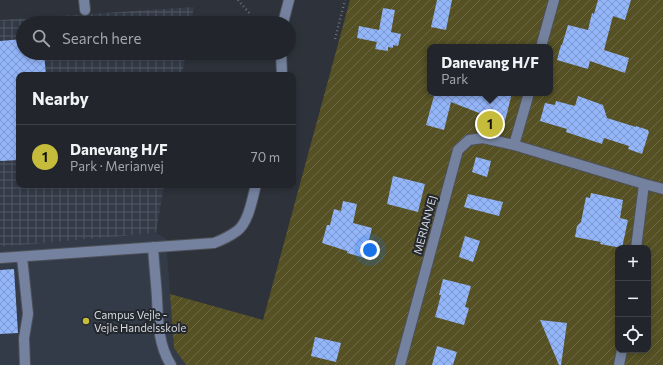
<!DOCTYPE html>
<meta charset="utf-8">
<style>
:root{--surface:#22262c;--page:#2a2e34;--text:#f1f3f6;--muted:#a2a5a9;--line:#3f4348;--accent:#c6bc3c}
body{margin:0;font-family:Commissioner,sans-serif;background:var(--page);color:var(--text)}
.controls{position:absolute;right:12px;bottom:12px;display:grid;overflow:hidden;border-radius:8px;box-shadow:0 2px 6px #0003}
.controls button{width:36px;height:36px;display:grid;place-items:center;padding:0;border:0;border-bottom:1px solid var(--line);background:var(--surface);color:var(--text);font:20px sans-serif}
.you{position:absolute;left:370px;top:250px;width:14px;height:14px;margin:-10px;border:3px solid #fff;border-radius:50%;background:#1a73e8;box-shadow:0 0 0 6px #1a73e833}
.badge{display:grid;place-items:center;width:26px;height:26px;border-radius:50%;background:var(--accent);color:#111;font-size:13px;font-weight:700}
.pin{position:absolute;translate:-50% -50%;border:2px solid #fff;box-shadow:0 1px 4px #0006}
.popup{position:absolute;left:427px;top:44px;width:126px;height:52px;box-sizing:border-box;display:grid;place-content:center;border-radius:8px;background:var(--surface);filter:drop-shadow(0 1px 3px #0005);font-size:13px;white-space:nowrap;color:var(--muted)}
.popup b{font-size:15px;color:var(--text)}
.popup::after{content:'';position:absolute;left:50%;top:100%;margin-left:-8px;border:8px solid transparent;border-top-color:var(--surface)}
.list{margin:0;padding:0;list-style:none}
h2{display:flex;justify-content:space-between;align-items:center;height:52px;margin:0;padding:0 16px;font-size:17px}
h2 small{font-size:13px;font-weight:400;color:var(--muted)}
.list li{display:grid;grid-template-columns:26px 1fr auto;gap:12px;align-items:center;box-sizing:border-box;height:64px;padding:0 16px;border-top:1px solid var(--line)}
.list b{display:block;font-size:15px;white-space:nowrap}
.list p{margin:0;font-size:13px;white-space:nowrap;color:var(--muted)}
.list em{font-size:13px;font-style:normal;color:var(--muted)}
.icon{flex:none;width:22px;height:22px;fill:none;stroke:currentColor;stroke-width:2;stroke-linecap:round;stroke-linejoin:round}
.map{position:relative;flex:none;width:663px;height:365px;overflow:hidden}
.search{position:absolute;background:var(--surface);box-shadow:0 2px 6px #0003;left:16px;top:16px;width:280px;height:44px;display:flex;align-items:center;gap:10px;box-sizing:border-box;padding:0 14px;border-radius:22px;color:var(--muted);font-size:15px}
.panel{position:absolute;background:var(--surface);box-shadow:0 2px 6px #0003;left:16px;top:72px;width:280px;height:116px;border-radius:8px}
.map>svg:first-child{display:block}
.built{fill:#343b48}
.industrial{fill:url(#industrial-grid)}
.garden{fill:url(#garden-furrows);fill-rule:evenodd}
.building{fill:url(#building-cross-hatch)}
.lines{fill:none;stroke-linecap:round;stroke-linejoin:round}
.minor-casing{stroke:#4d5058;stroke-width:12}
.path{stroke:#6d7077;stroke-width:2.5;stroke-dasharray:1 3;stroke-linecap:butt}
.minor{stroke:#74829f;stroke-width:10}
.poi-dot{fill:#c6bc3c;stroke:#24282f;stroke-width:1.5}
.labels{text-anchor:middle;stroke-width:4;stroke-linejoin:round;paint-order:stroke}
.street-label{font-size:11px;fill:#d8dadf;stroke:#24282f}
.poi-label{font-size:11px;fill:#d8dadf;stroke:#24282f;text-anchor:start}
</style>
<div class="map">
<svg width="663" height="365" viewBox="0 0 663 365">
<defs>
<pattern id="industrial-grid" width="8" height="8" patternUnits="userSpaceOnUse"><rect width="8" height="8" fill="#343b48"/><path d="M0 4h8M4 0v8" fill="none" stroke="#515762"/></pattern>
<pattern id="garden-furrows" width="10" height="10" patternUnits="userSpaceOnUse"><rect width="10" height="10" fill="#555125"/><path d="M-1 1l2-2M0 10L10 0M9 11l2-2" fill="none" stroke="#6d6944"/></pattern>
<pattern id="building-cross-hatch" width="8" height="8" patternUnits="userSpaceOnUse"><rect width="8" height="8" fill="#93b5fa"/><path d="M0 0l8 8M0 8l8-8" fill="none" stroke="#7e98cc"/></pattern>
</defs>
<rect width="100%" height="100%" fill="#2e323a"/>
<path class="built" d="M156 233 166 239 174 348 186 365H0V247Z"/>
<path class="industrial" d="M194 7 191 23H23V53H186L182 75H19V185H164L156 233 0 247V20Z"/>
<path class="garden" d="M350 0H663V365H186L174 348 170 294 263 320ZM430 47H550V93H430ZM618 248H648V350H618Z"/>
<path class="building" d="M437 0H452L446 30 431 27Z
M598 0H631L625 20 613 16 604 50 629 58 625 73 590 61 588 69 557 60 561 45H562L568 25 588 30 592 13 594 14Z
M383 8 395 10 391 32 401 34 398 46 393 45V48L388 47V51L375 49 377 42 357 38 359 26 379 30Z
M23 39V53H44L46 75H19V160L0 161V41Z
M430 93H481L493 97 494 93H512L505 121 492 118 451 102 444 130 426 125 434 96 430 95Z
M578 96 603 105 607 118 636 127V126L648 130V131L649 132 642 154 628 149 629 146 604 138 602 144 566 132 567 129 540 121 545 103 555 105 556 101 575 106Z
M476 157 491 161 487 177 472 172Z
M393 176 425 184 418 212 387 204Z
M591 193 623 200 620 218 628 220 622 248 600 244 601 242 575 237 577 226 581 222 586 197 590 198Z
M468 194 503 202 499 216 464 207Z
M343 201 357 204 353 223 372 228 369 240 377 242 372 260 347 253V251L322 243 327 225H330L334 209 341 211Z
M465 236 480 241 473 262 459 257Z
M14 269 18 333 0 334V270Z
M443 279 471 286 465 307 469 308 464 325 435 317 441 295H439Z
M540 320 567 323 561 365H559Z
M315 337 341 343 336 362 311 356Z
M437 346 457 352 453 365H432Z"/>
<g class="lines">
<g class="minor-casing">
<path id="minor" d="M84 0 85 10
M283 23 289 0
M541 47 554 0
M281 53 282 75
M514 145 529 93
M153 247C154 264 156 281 157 298 158 320 158 345 171 365
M636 248 644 184
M22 257 28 314 24 338 25 365
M0 258 214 243C222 240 230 236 237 231 249 222 252 199 256 185
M400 365 458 150 469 140 483 138 514 145 644 184 663 189
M619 365 622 350"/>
</g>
<path class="path" d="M238 0 251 15
M335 39 345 0"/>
<use href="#minor" class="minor"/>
</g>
<circle class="poi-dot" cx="86" cy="321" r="4"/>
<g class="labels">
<g class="street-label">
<text transform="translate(425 225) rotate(-75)" y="4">MERIANVEJ</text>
</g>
<g class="poi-label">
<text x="94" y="319">Campus Vejle -<tspan x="94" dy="13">Vejle Handelsskole</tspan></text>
</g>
</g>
</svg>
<div class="controls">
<button>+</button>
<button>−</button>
<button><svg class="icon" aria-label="locate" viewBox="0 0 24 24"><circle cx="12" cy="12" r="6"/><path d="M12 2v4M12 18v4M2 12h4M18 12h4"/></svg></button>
</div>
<div class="you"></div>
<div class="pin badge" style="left:490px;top:124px">1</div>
<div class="popup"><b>Danevang H/F</b>Park</div>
<div class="search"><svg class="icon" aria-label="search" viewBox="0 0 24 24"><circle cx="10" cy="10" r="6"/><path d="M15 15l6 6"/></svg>Search here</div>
<section class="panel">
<h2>Nearby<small></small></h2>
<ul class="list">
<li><span class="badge">1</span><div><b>Danevang H/F</b><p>Park · Merianvej</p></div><em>70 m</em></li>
</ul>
</section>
</div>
